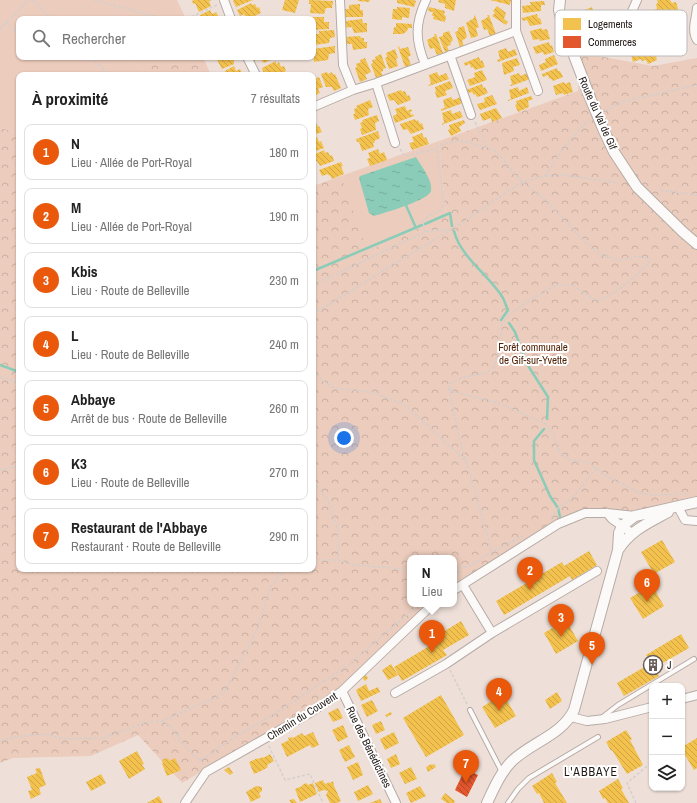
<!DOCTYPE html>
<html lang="fr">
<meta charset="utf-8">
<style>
:root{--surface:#fff;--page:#f2f2f2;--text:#222;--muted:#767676;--line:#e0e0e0;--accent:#ea580c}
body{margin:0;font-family:"Archivo Narrow",sans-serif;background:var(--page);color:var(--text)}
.controls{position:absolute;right:12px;bottom:12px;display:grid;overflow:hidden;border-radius:8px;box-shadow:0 1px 3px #0004}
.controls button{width:36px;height:36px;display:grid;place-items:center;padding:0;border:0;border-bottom:1px solid var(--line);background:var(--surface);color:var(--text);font:20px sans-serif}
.you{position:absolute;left:344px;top:438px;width:14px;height:14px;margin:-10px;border:3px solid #fff;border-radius:50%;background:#1a73e8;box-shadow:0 0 0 6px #1a73e833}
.badge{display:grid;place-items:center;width:26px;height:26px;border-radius:50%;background:var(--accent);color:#fff;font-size:13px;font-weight:700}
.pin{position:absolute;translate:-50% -33px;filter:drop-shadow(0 1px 2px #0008)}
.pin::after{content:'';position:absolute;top:21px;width:14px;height:12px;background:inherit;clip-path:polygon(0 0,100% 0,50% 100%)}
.popup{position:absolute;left:407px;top:555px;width:50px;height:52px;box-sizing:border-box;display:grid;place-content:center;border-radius:8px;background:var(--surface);filter:drop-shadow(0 1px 3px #0005);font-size:13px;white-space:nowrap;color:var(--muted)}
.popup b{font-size:15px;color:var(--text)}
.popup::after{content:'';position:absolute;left:50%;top:100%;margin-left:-8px;border:8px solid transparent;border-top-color:var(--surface)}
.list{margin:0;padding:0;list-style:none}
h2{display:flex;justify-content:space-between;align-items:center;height:52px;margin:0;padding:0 16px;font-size:17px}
h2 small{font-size:13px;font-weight:400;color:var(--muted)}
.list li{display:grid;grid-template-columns:26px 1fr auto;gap:12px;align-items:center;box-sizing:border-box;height:56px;margin:0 8px 8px;padding:0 8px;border:1px solid var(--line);border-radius:8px}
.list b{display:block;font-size:15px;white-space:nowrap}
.list p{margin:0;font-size:13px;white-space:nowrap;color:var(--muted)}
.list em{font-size:13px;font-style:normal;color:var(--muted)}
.icon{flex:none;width:22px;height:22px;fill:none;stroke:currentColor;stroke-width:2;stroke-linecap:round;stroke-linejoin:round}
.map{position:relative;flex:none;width:697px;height:803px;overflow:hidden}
.search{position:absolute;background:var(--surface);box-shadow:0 1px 3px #0004;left:16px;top:16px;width:300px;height:44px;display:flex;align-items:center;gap:10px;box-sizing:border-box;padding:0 14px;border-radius:8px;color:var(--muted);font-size:15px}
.panel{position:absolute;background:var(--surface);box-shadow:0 1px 3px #0004;left:16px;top:72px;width:300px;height:500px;border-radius:8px}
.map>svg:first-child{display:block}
.grass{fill:#ecccbc}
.forest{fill:url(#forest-crowns)}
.water{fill:url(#water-ripples)}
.homes{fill:url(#homes-back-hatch)}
.shops{fill:url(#shops-back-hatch)}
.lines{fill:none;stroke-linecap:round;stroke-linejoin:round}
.stream{stroke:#8accb8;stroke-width:2.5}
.service-casing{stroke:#b6aba6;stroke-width:6}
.minor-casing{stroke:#b6aba6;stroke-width:10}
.tertiary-casing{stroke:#b6aba6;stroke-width:12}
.path{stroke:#d4cfcd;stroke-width:1.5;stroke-dasharray:3 2;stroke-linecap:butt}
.service{stroke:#fcfaf9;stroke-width:4}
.minor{stroke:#fcfaf9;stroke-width:8}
.tertiary{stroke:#fcfaf9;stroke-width:10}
.labels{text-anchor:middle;stroke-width:4;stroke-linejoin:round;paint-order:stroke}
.street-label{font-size:11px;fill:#211814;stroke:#fff}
.park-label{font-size:11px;fill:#512206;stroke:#fff}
.poi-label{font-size:11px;fill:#211814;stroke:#fff;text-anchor:start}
.neighbourhood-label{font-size:12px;letter-spacing:1px;fill:#211814;stroke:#fff}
.key{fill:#fff;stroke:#bcbab8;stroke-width:1}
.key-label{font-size:11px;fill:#211814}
</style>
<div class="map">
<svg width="697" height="803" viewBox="0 0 697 803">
<defs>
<pattern id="forest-crowns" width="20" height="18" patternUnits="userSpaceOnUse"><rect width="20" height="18" fill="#ecccbc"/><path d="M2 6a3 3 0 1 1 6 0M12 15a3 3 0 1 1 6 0" fill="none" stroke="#caaea1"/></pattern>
<pattern id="water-ripples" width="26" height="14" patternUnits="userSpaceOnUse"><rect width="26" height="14" fill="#8accb8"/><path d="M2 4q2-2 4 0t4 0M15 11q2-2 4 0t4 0" fill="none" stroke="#77ae9d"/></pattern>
<pattern id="homes-back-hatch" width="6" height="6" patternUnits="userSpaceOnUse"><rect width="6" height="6" fill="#f2c14e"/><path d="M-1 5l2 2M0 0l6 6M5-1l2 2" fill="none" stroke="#cfa543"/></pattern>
<pattern id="shops-back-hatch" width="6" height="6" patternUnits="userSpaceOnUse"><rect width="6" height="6" fill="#e4572e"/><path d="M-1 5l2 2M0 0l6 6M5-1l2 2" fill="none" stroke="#b84726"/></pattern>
</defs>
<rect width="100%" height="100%" fill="#eee0d9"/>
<path class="grass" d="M0 0H177L186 19 108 17V19H19V57H130L146 75H19V135L0 127Z
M439 141 446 216 366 252 341 176Z"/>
<path class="forest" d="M582 53 653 66 697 58V498L633 511 584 508 555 521 454 587V558H410V604H428L339 688 268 733 182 783 138 735 91 756 13 758 0 763V127L19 135V569H313V186L341 176 367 251 446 216 439 141 578 91Z
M130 57H203L211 75H146Z"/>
<path class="water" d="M416 157C421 166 433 180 431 191 429 200 384 213 374 216L369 213 359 178 360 176Z"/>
<path class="homes" d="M194 0H212L209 1 211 6 199 12 195 3 193 4 192 1Z
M234 0H253L236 7 233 1Z
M285 0H299L295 13 282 10Z
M309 0 333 1 332 8H326L324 14 310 13 311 4H309Z
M358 0H370L369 2 358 1Z
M397 0H413L416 1 414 7 397 3Z
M439 0H456L454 11 445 8V4L438 2Z
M490 0H511L510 5Z
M657 0H670L672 3 676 2 679 12 675 13 677 18H675L677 25 668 29 665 22 663 23 661 18 656 20 653 10 657 9 656 4 658 3Z
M544 1 545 5H541V11L523 13 522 6 531 5 530 2Z
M251 3 252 5 255 4 257 8 259 7 261 13 248 19 247 16H245L244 14 240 16 237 10Z
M360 4V10H363V17H345V9H349V5Z
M497 6 506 13 504 19 508 22 506 25 492 16 495 13 493 11Z
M397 7 410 8 409 18 402 17V20L392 19 393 9H397Z
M429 7 445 11 444 15 446 16 445 22 433 19 434 16H432L433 12 428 11Z
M592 7 595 15 597 14 599 19 603 17 607 27 602 29 605 34 602 35 605 41 596 45 593 38 590 39 588 34 584 36 580 26 585 24 583 20 585 19 582 11Z
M210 10 212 14 216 12 220 19H202L200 15Z
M537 14 538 18H540L542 24 530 26 527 20 523 21 522 19V18Z
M475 15 479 27 476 28 478 36 471 38 466 23 474 18V16Z
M487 15H489L496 34 490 36 487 29 484 30 481 21 488 17Z
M313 17H324V22H329V29L313 30Z
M362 19 363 23H367V32L354 33 352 27 345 28V21Z
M396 23 412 24V28H408L407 31 403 34H393L394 27H396Z
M464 26 467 37 462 41 464 46 460 47 455 32 458 31V28Z
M542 28V30L547 29 550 39 540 41 539 39 533 40 530 31Z
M334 30 335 37 330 38 329 43 314 45V39H316V34H319V31Z
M449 31 453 40 450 43 451 45 447 46 449 51 445 52 439 37 443 36V33Z
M434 34H436L443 53 437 55 434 48 430 49 427 40 435 36Z
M360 36 361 38H364V42H367V48L353 50 352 44H346L345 37Z
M649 37 651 41 656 39V41L663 39 667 49 660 51 661 54 656 56 657 60 648 64 646 60 642 61 641 59 633 62 630 52 637 49 636 47 641 45 639 41Z
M549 42 550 46 552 45 554 52 544 55 543 52 536 54 533 47Z
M335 46V53L329 54 328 60 314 62 313 49Z
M399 46 400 49 408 47 411 55 408 57 411 65 405 67 398 47Z
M506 48 508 52 515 49 517 55 498 62 497 60 500 59 498 51Z
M395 49 398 58 396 59 398 66 389 69 385 58 387 57 386 53Z
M381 54 386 68 383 69V71L381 72 383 76 376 78 371 64 373 63 372 60 376 59 375 57Z
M554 55 558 64 541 71 539 65 546 62 545 59Z
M219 57H236L234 58V64L222 69 216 58Z
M252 57H277L264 63 260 59 254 61Z
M479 57 480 61 482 60 485 67 475 70 473 67 471 68 470 64 465 66 464 63Z
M365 58 371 72 365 75 367 79 360 82 355 68 357 67 356 64 361 62 360 60Z
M517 58 520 65 513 67 514 71 504 75 502 63Z
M276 61V64L279 62 281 67 284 66 286 71 277 75 270 74 269 72 264 74 262 68Z
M234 66 236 71 240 69 243 75H226L225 71Z
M557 68 558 71H560L563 77 553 81 550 78 549 79 548 75 543 77 542 74Z
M482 70 487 80 470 86 467 80 475 77 474 73Z
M327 72 328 74 332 72 333 75 335 74 341 88 334 91 332 87H326L321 74Z
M437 72 439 76 446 73 449 79 429 86 428 85 431 84 429 75Z
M519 73 520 76 528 73 530 79 511 86 510 85 512 84 510 76Z
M313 76 314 79 319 77 323 87 318 89 320 93 313 96Z
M450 81 453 88 445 91 447 95 437 98 435 92H436L435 87Z
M564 82 565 84 570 82 573 92 564 95 563 93 556 95 553 86Z
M482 84 483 88 485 87 488 93 478 97 476 96V94L474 95 472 92 467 93 466 90Z
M518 87 519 91 527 87 529 93 508 101V100L511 99 509 90Z
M401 90 402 92 405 91 407 96 409 95 411 100 398 105 394 100 390 101 387 95Z
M492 95 497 104 480 110 477 104 485 102 484 98Z
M531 96 533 99 528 101 529 107 518 112 515 105 517 104 516 101Z
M451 97 453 100 461 97 463 103 441 111V109L445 108 443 100Z
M370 100 373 107 368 109 369 115 355 120 353 114H355L354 109 357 108 356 106Z
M405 106 407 111 411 109 412 111 410 112 411 115 413 114 414 116 395 123 393 116 397 114 395 109Z
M496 108 502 118 492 122 491 118 483 121 480 114Z
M451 110 452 114 460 111 463 117 441 125 444 122 442 113Z
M377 115 379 121 375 123 376 130 362 135 360 129 362 128 360 123 363 122 362 120Z
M415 119 416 121 418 120 420 124 422 123 424 129 411 134 407 129 403 130 400 124Z
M464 120 465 123 459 127 461 131 451 136 448 130 450 129 449 125Z
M316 123 318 127 319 126 322 132 313 135V124Z
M378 131 380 138 374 141 375 143H373L374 147 362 151 359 142H357L356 139Z
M422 133 424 138 426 137 429 144 412 150 409 143 414 142 412 137Z
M317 137 319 142 321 141 324 148 313 152V138Z
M378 149 380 154 384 152 387 160 370 166 367 159 370 158 368 153Z
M324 150 325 153 328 152 330 156 332 155 334 161 320 166 317 161 313 162V155Z
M341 162 343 166H341L344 174 332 179 330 175 329 176 328 174 322 176 319 170Z
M662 540 675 562 654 574 641 552Z
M589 551 597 565 572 580 570 576 504 615 496 601 562 562 564 566Z
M652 585 664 606 643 619 630 598Z
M566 620 578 641 556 654 544 633Z
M461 621 469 635 443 650 447 655 402 681 394 667 438 641 435 637Z
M681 634 689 648 654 668 659 676 624 696 617 683 651 663 646 655Z
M391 664 398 675 388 680 382 670Z
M366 675 368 678 365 681 362 678Z
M366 684 369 691 378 687 380 692 361 701 356 690Z
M557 692 562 701 550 709 545 700Z
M503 694 516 716 495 728 482 707Z
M441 695 464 735 426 757 403 718Z
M372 700 378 711 367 717 361 705Z
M338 708 343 718 333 722 328 713Z
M391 712 392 714 387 717 385 715Z
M381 721 385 730 376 734 372 725Z
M343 725 348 737 338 742 332 730Z
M626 730 632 739 630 740 643 765 627 774 612 750 611 751 606 742Z
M313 732 319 745 312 748 310 745 287 757 281 744 289 740 288 738 292 737 293 738 302 733 304 736Z
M394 732 399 743 385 750 380 739Z
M697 738V768L694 770 682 750V747Z
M349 745 355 757 345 762 339 750Z
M137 751 144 764 142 765 145 769 129 779 119 761Z
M270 754 274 761 267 765 268 767 263 770 254 774 249 762 258 758V759L263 757V758Z
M396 754 400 764 391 768 387 759Z
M168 758 169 761 175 758 181 770 167 776 162 764H163L162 760Z
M358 762 363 775 353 780 347 767Z
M431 764 432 765 434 764 436 767 428 772 426 767Z
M229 767 233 773 230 775 224 770Z
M411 767 417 779 405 784 399 773Z
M40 768 46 785 39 788 41 794 31 799 28 791 32 790 27 777 37 773 35 769Z
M552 773 557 782 555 783 567 803H544L539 793 537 794 532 786Z
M101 774 106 783 91 791 86 782Z
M618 779 623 788 621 789 629 803H608L605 798 603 799 599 791Z
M323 780 324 783 327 784 328 782 330 783 333 781 334 786 341 801 337 803H330L326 795 328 791 323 790 319 792 315 783Z
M306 783 308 785 313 783 317 794 300 802 295 789 302 786V785Z
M368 785 373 794 358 801 354 792Z
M256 786 262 787V791L259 793 261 797 251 802 246 792Z
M420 786 426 796 411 803 406 793Z
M445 793 455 801 454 803H447L441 799Z
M159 796 163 803H147Z
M294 799 297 803H291L289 800Z
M380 799 382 803H370Z"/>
<path class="shops" d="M465 769 478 775 467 797 455 790Z"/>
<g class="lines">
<path class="stream" d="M405 203 416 228
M425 224 450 213 452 226
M454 231C461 258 489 275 503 298 505 302 506 306 508 310L501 320
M313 271 422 225
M509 323 515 332 527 364 548 397 547 419
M0 365 19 372
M544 429 534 441V460L550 496 558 508 560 517"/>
<g class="service-casing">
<path id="service" d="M470 710 502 772
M600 719 618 705 694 659
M508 803 518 789 529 778 598 737"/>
</g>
<g class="minor-casing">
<path id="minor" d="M224 0 231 19
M340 0 343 65 353 90
M697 8C696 19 691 30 697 40
M629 18 637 0
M516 31 538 91
M450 55 471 115
M247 57 256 75
M425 64C415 40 415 23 426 0
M376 83 395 143
M313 107 353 90 376 83 516 31V0
M678 507 685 520 697 521
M607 513 612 519 632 533
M463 585 492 633
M454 590 558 524 585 513H607L635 516
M342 691 396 803
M395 693 446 664 492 633 597 571
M682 699 697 695
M571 717 587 721 605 719 652 707
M185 803 206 772 310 713 342 691 433 604"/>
</g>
<g class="tertiary-casing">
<path id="tertiary" d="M560 0 559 10 562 24 591 100 604 131 614 152 637 187 683 232 697 244
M618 550C631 530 648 523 668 512
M487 803C494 788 501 772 512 761 532 742 562 735 574 710L618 550 619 533 622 526 635 516 697 502"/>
</g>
<path class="path" d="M33 0 52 19
M94 0 161 18 187 19
M187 19 217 5
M6 22 19 35
M0 29 29 0
M670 35 674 53
M91 57 109 75
M605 111 625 101 697 85
M475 122 487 147
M400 149 405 156 437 149
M545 176 568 142 589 120
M660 190 697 195
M425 232 423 222 424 219 441 210 444 203 437 149 440 145 457 141 468 142 496 151 522 182 548 202 586 243 602 255 621 260 638 256 647 258 649 263C633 277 618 294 597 301L572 285H556L527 302 510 314 502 324 499 350 494 367 485 373 461 378 449 384V388L454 392 498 403 546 424 554 435 557 447 561 453 570 460 586 462 596 468 605 475 640 493 652 495 687 494
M313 285 425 232 437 230H449
M313 314 460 224 522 182 545 176 566 175 618 183
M313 370 318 377 334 388 371 392 404 404 466 461
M0 377 19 383
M449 388 459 436 492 552
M0 470 19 466
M313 481 328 500 338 530V560
M551 518 558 508 570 500 581 488 596 468
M313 560H338L355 565 394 568 410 572
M454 569 470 566 492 552 523 536
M457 569 459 576
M450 670 467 704
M161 721 172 727 181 741 193 755 201 760 204 764
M0 741 14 737 44 734 65 739 103 738 144 723 161 721 170 718 202 703 216 698 226 689 251 642 259 625 270 588 279 575 288 569
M269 746 285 780 310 774 323 803
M201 760 235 737 278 712 347 666 420 604
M636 803 627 783 652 762"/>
<use href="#service" class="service"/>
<use href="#minor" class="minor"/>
<use href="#tertiary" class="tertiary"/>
</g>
<defs>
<g id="building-ring" transform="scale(1)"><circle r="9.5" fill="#fff" stroke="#695e59" stroke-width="1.5"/><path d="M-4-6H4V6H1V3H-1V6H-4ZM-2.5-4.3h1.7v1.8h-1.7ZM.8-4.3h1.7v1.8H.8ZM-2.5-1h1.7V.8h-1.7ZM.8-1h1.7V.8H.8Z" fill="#695e59"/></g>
</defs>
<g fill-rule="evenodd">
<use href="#building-ring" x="653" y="665"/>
</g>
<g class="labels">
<g class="street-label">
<text transform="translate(598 113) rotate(66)" y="4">Route du Val de Gif</text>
<text transform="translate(302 716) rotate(-32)" y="4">Chemin du Couvent</text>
<text transform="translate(369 747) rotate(64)" y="4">Rue des Bénédictines</text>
</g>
<g class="park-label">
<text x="533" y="351">Forêt communale<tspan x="533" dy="13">de Gif-sur-Yvette</tspan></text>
</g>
<g class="poi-label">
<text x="667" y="669">J</text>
</g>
<g class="neighbourhood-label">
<text x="591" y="776">L'ABBAYE</text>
</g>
</g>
<rect x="555" y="10" width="132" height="46" rx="6" class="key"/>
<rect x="563" y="18" width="18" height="12" fill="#f2c14e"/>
<rect x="563" y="36" width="18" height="12" fill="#e4572e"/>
<g class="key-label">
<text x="588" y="28">Logements</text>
<text x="588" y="46">Commerces</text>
</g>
</svg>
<div class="controls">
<button>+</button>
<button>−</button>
<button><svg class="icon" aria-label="layers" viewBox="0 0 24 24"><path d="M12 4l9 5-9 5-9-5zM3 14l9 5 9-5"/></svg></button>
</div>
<div class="you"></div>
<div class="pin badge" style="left:432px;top:653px">1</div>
<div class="popup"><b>N</b>Lieu</div>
<div class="pin badge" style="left:530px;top:590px">2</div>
<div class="pin badge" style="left:561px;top:637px">3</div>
<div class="pin badge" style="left:499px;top:711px">4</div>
<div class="pin badge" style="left:592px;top:665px">5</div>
<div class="pin badge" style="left:647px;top:602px">6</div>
<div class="pin badge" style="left:466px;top:783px">7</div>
<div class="search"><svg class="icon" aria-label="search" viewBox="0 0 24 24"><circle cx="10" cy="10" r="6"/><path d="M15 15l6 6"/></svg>Rechercher</div>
<section class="panel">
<h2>À proximité<small>7 résultats</small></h2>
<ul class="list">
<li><span class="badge">1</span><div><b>N</b><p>Lieu · Allée de Port-Royal</p></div><em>180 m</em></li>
<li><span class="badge">2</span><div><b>M</b><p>Lieu · Allée de Port-Royal</p></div><em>190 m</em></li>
<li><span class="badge">3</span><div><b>Kbis</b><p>Lieu · Route de Belleville</p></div><em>230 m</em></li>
<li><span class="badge">4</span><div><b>L</b><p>Lieu · Route de Belleville</p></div><em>240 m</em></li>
<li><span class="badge">5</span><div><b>Abbaye</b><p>Arrêt de bus · Route de Belleville</p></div><em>260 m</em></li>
<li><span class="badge">6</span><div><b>K3</b><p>Lieu · Route de Belleville</p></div><em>270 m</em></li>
<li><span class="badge">7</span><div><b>Restaurant de l'Abbaye</b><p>Restaurant · Route de Belleville</p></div><em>290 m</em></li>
</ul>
</section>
</div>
